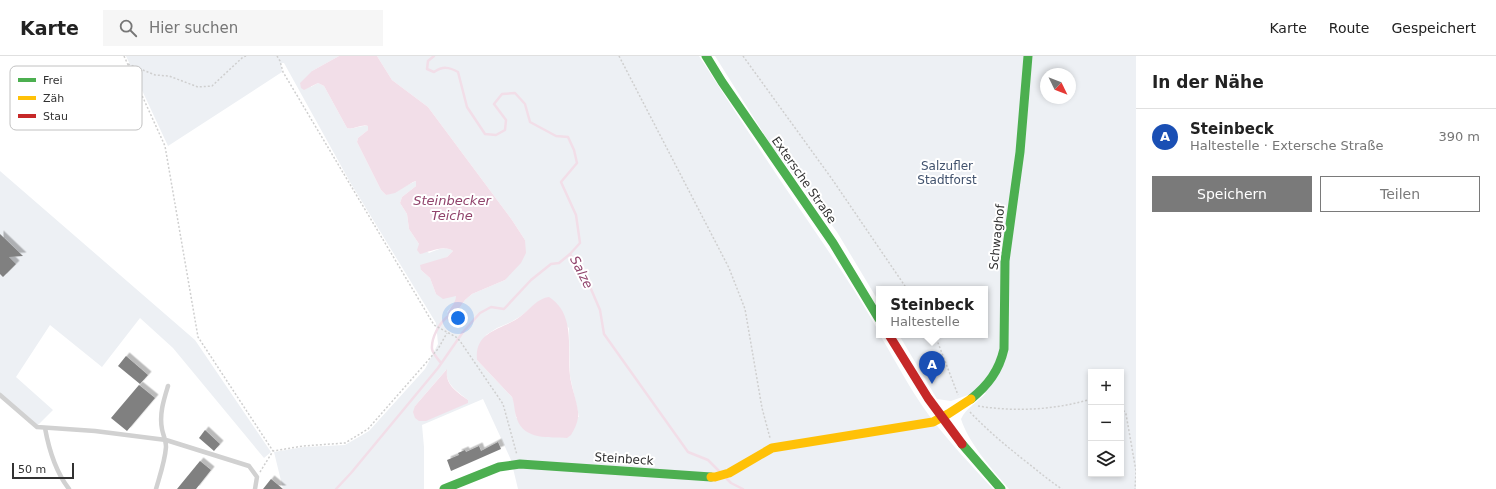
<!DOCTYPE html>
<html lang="de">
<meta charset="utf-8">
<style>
:root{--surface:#fff;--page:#f6f6f6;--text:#222;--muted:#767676;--line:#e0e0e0;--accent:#7a7a7a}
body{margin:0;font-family:"DejaVu Sans",sans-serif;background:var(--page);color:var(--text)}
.controls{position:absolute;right:12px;bottom:12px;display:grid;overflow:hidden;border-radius:0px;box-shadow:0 2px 6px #0003}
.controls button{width:36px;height:36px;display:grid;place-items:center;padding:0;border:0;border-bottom:1px solid var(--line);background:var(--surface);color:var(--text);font:20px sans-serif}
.compass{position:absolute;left:1040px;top:12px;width:36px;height:36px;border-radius:50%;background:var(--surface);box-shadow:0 2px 6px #0003;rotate:133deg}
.scale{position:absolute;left:12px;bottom:10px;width:62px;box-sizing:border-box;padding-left:4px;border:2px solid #323232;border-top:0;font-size:11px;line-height:14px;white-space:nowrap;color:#323232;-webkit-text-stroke:3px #fff;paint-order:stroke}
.you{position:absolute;left:458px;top:262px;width:14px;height:14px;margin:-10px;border:3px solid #fff;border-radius:50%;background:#1a73e8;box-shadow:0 0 0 6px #1a73e833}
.badge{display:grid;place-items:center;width:26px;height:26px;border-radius:50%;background:var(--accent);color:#fff;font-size:13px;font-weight:700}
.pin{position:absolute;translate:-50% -33px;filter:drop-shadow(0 1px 2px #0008)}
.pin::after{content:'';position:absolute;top:21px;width:14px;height:12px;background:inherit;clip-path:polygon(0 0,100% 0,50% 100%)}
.popup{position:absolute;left:876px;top:230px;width:112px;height:52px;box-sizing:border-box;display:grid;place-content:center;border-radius:0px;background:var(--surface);filter:drop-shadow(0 1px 3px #0005);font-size:13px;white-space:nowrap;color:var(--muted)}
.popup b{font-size:15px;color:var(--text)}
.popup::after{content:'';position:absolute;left:50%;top:100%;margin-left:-8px;border:8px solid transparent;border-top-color:var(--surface)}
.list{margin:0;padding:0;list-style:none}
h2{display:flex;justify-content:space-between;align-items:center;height:52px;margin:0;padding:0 16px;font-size:17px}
h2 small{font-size:13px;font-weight:400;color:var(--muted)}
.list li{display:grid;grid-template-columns:26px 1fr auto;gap:12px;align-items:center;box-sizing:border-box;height:56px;padding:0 16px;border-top:1px solid var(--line)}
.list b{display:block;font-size:15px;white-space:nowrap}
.list p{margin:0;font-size:13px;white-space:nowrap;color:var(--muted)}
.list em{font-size:13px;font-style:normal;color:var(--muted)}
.actions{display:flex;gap:8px;padding:12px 16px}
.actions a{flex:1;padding:9px 0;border:1px solid var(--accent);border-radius:0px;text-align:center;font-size:14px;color:var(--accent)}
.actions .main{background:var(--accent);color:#fff}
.icon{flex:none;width:22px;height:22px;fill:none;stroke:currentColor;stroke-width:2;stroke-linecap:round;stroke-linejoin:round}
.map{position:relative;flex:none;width:1136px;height:433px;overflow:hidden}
header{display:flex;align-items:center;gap:24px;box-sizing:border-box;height:56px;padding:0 20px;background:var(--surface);border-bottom:1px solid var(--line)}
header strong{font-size:19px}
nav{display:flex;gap:22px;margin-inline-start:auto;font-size:14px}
.search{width:280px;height:36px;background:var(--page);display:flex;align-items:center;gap:10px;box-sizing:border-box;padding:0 14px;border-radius:0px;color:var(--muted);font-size:15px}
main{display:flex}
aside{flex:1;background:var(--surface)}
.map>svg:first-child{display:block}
.green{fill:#edf0f4;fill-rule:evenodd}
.water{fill:#f2dee8}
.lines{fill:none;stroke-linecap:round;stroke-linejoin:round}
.stream{stroke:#f2dee8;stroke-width:2.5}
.building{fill:#808080;filter:url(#shadow)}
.path{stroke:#cfcfcf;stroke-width:1.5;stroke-dasharray:2 2;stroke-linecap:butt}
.lane{stroke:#d1d1d1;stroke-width:4.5}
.fast{stroke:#4caf50;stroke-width:9}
.slow{stroke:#ffc107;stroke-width:9}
.jam{stroke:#c62828;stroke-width:9}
.labels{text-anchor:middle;stroke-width:4;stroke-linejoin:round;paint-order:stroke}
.park-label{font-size:12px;fill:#41526d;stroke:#fff}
.street-label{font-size:12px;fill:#323232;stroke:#fff}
.water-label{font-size:13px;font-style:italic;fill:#91446c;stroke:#fff}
.key{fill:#fff;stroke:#c2c2c2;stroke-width:1}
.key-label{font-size:11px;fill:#323232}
</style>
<header>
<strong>Karte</strong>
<div class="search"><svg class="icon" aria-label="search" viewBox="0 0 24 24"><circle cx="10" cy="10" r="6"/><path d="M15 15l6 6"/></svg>Hier suchen</div>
<nav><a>Karte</a><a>Route</a><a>Gespeichert</a></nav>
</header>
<main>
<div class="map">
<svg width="1136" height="433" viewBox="0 0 1136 433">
<defs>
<filter id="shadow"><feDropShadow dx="3.5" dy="-3.5" stdDeviation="0" flood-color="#0004"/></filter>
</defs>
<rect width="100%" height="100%" fill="#fff"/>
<path class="green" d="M126 0H339L312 15 311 31 318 27 324 30 347 72C354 74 360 69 368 70V74L358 82 357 86 381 134 386 139 416 125V130L402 141 400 147 407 158 409 173 419 188 429 197C436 194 446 189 453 195L447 201 421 214 430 222 436 238 456 240V245L447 256 453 261 465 244 472 238 505 224 525 184 512 164 428 51 392 24 377 0H699C730 48 761 96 793 143 823 187 853 230 879 276V279H880C896 306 910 333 928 358 948 385 971 409 993 433H518L511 404 483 343 422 369 424 391V433H283L274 396 304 391 345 389 369 375 425 313 438 288 436 267 350 126 284 7H281L282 16 168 90ZM539 245 569 272 570 320 579 361 516 362 515 348 512 341 477 304 486 279 497 272 511 266 521 260ZM446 314C447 330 456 334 468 344L415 350Z
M715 0H1136V433H1009C992 413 969 388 961 363 966 352 978 346 986 337L968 339 951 345 937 343 899 279H985V233H879V246L837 176 771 89ZM1046 18H1070V42H1046ZM1091 316H1121V418H1091Z
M0 115 195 284 271 396 264 402 173 292 140 262 102 311 50 269 16 321 53 354 37 370 0 337Z"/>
<path class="water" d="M339 0H377L392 24 428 51 512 164 525 184 526 197 521 207 505 224 472 238 465 244 453 261 448 265C444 254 456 250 456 240L443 243 436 238 430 222 421 214 420 209 447 201 453 195C445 188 429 196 420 198L417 194 419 188 409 173 407 158 400 147 402 141 416 130V125L413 126 395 137 386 139 381 134 357 86 358 82 368 74V70C360 68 354 74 347 72L324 30 318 27 304 34 301 32 300 27 312 15Z
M549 241C576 258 567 293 570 320 571 331 580 353 578 362 577 368 574 374 571 379L567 382C549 381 524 384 517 363 514 356 515 349 512 341L477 304C474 274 503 274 521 260 530 253 538 242 549 241Z
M447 313C445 329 456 335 468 344V347L426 365H419L415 362 413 356 415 350Z"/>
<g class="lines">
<path class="stream" d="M434 0 428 5 427 13 434 16C443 10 449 11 458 16L467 51 485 78 496 79 505 74 506 64 494 48 502 38 515 37 525 48 530 66 556 80 568 81 574 94 577 107 561 126 576 159 580 187 570 198 588 226 600 254 604 278 688 396 708 404 719 415
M441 307C438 303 433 298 432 293 431 282 439 268 447 261
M727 423 731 427 743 433
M336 433 351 417 438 312 463 276 480 257 491 251 504 253 531 224 551 208 559 207 570 198"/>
</g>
<path class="building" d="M0 178 23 200 9 201 16 208 3 221 0 218Z
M126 300 148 319 140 328 118 310Z
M139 329 155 342 127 375 111 362Z
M205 374 220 388 214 395 199 382Z
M498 386 501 393 451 415 447 404 459 399 458 397 465 394 466 396 479 390 481 395Z
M200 405 211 414 196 433H177Z
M271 423 283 433H263Z"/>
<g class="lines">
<path class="path" d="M124 0 165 90 198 281 273 395
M277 0 280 5 283 16 434 269 456 281 460 285 503 348 517 399
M619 0 729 212 745 253 762 352 770 382
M743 0 832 123 907 233
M128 8 155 19 169 20 198 31 212 30 243 1 246 0
M935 279 958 339
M978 350C1015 356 1055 354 1091 343
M1121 351 1126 358 1136 415 1135 433
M970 356C987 374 1005 389 1024 404 1037 414 1048 424 1062 433
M260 416 273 395 303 390 345 387 368 373 438 293 447 277"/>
<path class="lane" d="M0 339 37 371 95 375 166 384 249 410 257 421 255 433
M45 372C49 394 55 415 69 433
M156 433C160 419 165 405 166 391 166 384 163 379 162 373 159 358 164 343 168 330"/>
<path class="fast" d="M706 0 722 26 833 187 879 263
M971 343C988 329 999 315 1004 293L1005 205 1020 96 1028 0
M962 388 1001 433
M444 433 499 411 520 408 711 421"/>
<path class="slow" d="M711 421H715L729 417 772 392 933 366 948 358 971 343"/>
<path class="jam" d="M889 279 928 342 962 388"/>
</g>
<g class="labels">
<g class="park-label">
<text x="947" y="114">Salzufler<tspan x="947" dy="14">Stadtforst</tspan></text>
</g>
<g class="street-label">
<text transform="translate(804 124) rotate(55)" y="4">Extersche Straße</text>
<text transform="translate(997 181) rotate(-84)" y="4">Schwaghof</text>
<text transform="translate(624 403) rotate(4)" y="4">Steinbeck</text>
</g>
<g class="water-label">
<text x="452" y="149">Steinbecker<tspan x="452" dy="15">Teiche</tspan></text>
<text transform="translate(582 216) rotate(63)" y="5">Salze</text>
</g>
</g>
<rect x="10" y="10" width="132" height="64" rx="6" class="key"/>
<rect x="18" y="22" width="18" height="4" fill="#4caf50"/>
<rect x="18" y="40" width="18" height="4" fill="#ffc107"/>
<rect x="18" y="58" width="18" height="4" fill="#c62828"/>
<g class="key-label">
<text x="43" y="28">Frei</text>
<text x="43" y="46">Zäh</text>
<text x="43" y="64">Stau</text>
</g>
</svg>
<div class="controls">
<button>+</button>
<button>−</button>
<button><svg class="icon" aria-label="layers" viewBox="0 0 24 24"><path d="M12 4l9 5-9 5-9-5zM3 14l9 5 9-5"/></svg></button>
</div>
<svg class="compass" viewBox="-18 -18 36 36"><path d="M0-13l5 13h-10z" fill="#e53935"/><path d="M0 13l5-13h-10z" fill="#767676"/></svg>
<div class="scale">50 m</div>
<div class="you"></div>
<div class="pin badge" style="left:932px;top:328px;background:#1a4fb4">A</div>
<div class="popup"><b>Steinbeck</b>Haltestelle</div>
</div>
<aside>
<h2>In der Nähe<small></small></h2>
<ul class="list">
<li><span class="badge" style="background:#1a4fb4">A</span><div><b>Steinbeck</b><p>Haltestelle · Extersche Straße</p></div><em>390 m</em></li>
</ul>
<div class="actions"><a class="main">Speichern</a><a>Teilen</a></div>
</aside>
</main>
